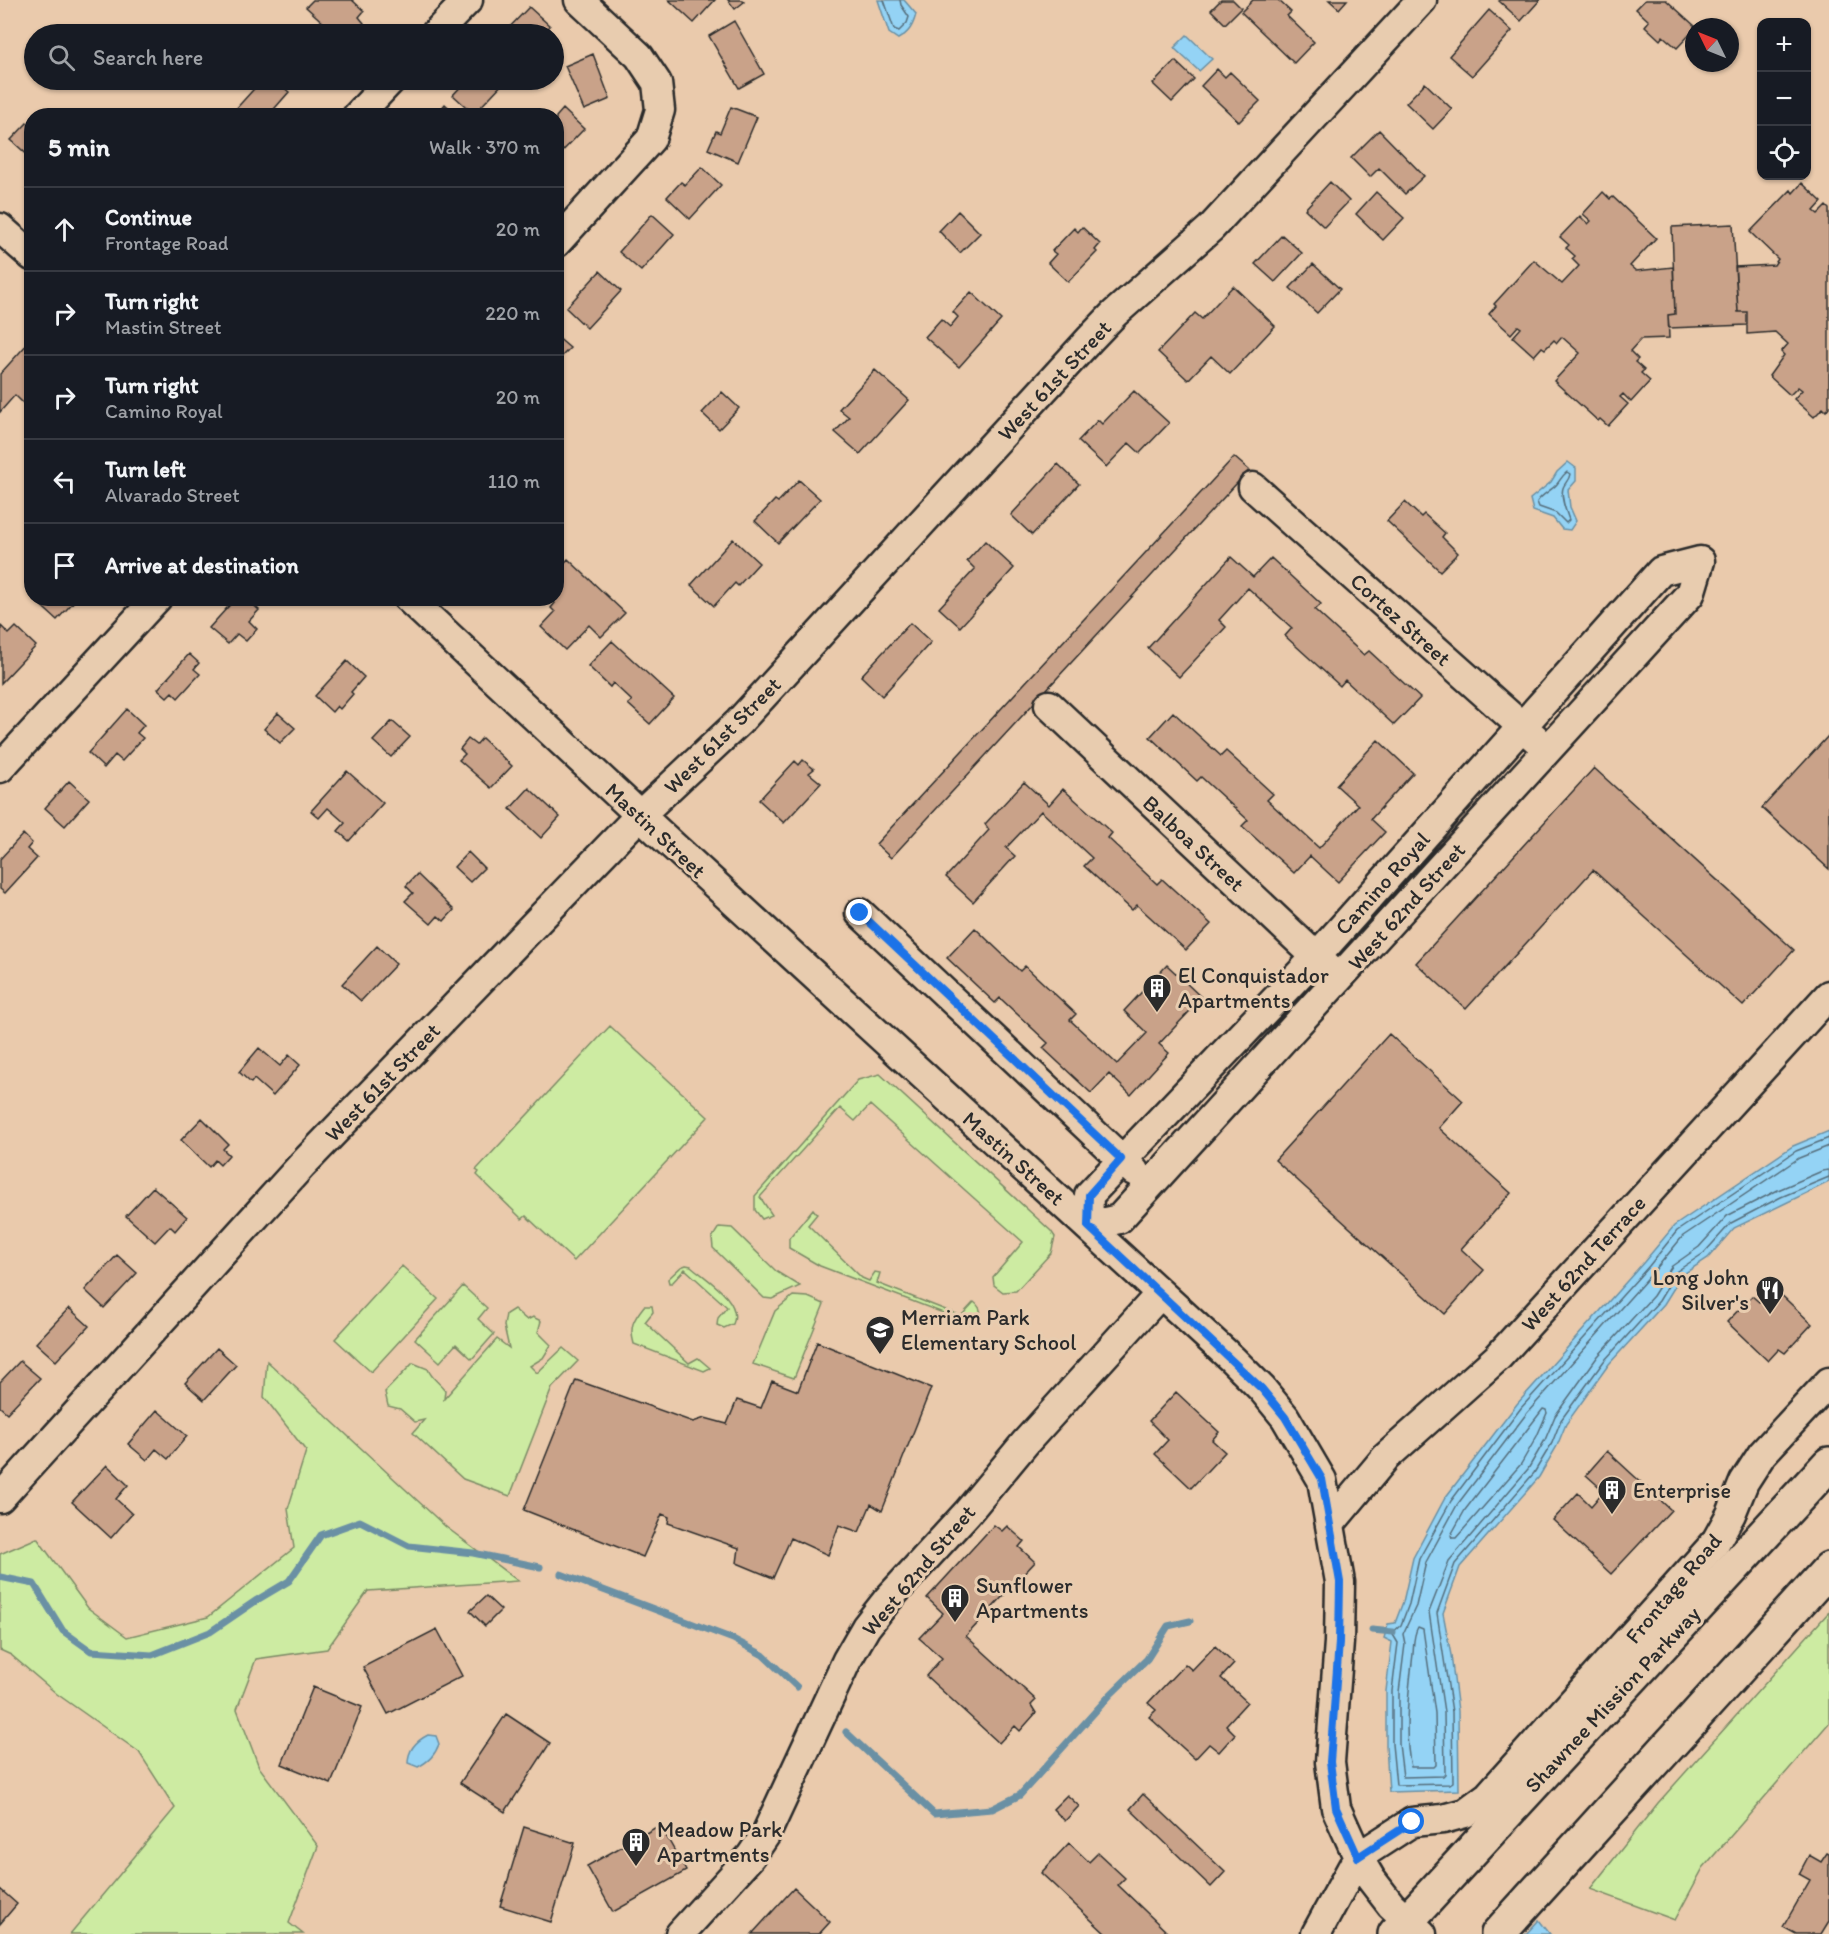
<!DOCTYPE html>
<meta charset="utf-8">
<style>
:root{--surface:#171b24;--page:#242831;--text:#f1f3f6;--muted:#9ea1a6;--line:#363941}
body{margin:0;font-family:Itim,sans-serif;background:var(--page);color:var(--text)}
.controls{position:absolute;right:18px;top:18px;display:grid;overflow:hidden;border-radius:12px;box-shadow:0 2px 4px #0004}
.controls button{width:54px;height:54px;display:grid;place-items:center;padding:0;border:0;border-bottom:2px solid var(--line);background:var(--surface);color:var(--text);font:30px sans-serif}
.compass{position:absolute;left:1685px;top:18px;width:54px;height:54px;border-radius:50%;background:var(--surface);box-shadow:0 2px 4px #0004;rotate:313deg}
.stop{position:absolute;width:18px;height:18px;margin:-14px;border:4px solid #1a73e8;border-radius:50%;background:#fff}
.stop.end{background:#1a73e8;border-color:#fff;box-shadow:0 2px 6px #0008}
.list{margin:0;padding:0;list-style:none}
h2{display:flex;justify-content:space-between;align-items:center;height:78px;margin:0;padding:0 24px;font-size:26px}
h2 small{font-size:20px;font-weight:400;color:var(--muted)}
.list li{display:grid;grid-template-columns:39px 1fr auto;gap:18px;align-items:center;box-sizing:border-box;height:84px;padding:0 24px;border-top:2px solid var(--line)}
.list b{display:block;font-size:22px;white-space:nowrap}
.list p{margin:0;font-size:20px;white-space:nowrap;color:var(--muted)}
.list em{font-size:20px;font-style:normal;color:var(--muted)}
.icon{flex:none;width:33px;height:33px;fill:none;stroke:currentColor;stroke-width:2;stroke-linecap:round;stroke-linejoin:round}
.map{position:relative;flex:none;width:1829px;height:1934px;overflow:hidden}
.search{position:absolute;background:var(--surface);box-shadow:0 2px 4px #0004;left:24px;top:24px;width:540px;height:66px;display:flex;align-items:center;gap:15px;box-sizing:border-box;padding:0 21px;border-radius:33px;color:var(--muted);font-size:22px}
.panel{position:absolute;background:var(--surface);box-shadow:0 2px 4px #0004;left:24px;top:108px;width:540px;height:498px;border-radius:24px}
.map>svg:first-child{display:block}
.green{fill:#cdeba2;stroke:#7c8b66;stroke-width:1.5}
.water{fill:#94d3f5;stroke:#6a90a4;stroke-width:1.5}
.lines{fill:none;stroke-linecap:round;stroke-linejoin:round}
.shore{stroke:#556e7c;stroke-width:1.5}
.stream{stroke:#6a90a4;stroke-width:7}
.building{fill:#c9a289;stroke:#2b2b2b;stroke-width:1.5}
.minor-casing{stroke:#2b2b2b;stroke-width:33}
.highway-casing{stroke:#2b2b2b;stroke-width:38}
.minor{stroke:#e8ccaf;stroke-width:28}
.highway{stroke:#e8ccaf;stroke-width:33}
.route{stroke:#1a73e8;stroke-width:8}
.labels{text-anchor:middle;stroke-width:6;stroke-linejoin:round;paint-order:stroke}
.street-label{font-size:22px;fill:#2b2b2b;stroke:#e8ccaf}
.poi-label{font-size:22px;fill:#2b2b2b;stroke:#e8ccaf;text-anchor:start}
</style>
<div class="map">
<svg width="1829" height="1934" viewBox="0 0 1829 1934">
<rect width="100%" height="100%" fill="#eacaac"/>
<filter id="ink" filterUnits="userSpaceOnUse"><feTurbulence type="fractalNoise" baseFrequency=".0167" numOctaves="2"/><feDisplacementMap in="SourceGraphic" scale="12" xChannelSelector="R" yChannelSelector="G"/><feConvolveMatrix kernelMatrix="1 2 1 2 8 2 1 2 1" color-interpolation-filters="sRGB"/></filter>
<g filter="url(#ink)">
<path class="green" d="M610 1026 708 1117 574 1261 526 1216 522 1219 477 1175 479 1172 476 1170Z
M880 1074 1051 1231 1055 1237 1051 1253 1016 1291 1003 1292 994 1285 993 1277 1023 1242 870 1105 855 1121 840 1108 760 1197 772 1215 762 1219 755 1210V1196L858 1080Z
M813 1209 817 1214 808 1225 862 1278 869 1281 875 1272 880 1273 877 1283 961 1316 974 1302C981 1307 982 1314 980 1322L972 1324 820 1266 789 1248V1238Z
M719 1227 732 1228 777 1272 800 1286 772 1299 764 1298 713 1248 712 1238Z
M686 1265 691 1266C707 1280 743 1301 733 1324L724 1328 717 1325 718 1318 727 1307 685 1269 672 1283H669L668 1279 681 1267Z
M402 1266 438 1299 371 1372 335 1339Z
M463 1286 487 1308 478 1319 494 1334 472 1359 456 1344 440 1362 415 1339Z
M793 1296 808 1297 824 1304 794 1378 753 1364 775 1311Z
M644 1306H652L653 1312 645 1322 689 1363 698 1358 710 1368 704 1371 634 1344C629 1327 633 1320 644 1306Z
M514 1309 527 1320 533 1317 541 1321 538 1332 551 1345 543 1358 530 1366 537 1373 563 1348 578 1361 552 1388 510 1496 463 1479 413 1433 424 1420 415 1422 400 1409 388 1406 385 1392 413 1363 428 1369C431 1378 439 1382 445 1390L444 1399 497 1339 509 1348 504 1326 506 1314Z
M267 1361 446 1527 518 1581 368 1591 327 1649 256 1659 237 1709 259 1767 318 1846 289 1923 303 1934H70L175 1808 139 1752 57 1694 11 1655 0 1650V1554L37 1538 88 1608 127 1637 208 1617 294 1548 288 1509 306 1451 264 1397Z
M1829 1612V1723L1703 1868 1675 1920 1590 1889 1658 1803Z"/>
<path class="water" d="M878 0H904L916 14C913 26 909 33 898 39L889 33Z
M1187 35 1212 59 1199 71 1174 48Z
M1568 462 1576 468V481L1568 490 1570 507 1576 521 1570 530 1562 529 1553 518 1533 511 1530 499 1551 482 1557 472Z
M1829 1131V1182L1734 1228 1708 1258 1682 1275 1664 1304 1609 1364 1566 1424 1557 1446 1539 1477 1460 1567 1443 1613 1451 1655 1458 1711 1459 1790 1389 1792 1386 1745V1691L1392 1642 1384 1638 1388 1624 1395 1623 1403 1602 1413 1558 1445 1498 1517 1404 1644 1262 1674 1226 1793 1146Z
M428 1735 436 1736 439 1744C435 1755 429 1761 418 1767L408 1763C408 1749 416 1741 428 1735Z
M1539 1920 1550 1934H1526Z"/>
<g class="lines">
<path class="shore" d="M884 0 894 29 899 31 907 23 909 17 901 5 900 0
M1567 472 1570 474C1569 481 1565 482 1563 488 1560 497 1566 511 1569 520L1566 523 1556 513 1539 507 1537 502C1542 494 1551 491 1557 484 1561 479 1562 476 1567 472Z
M1829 1138 1796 1151 1677 1231 1649 1266 1521 1408 1451 1501 1419 1559 1409 1604 1401 1625 1392 1633 1398 1643 1392 1691V1744L1396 1785 1450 1784 1453 1782 1452 1712 1437 1613 1455 1564 1534 1473 1552 1443 1561 1420 1604 1361 1659 1301 1677 1271 1704 1253 1731 1223 1781 1197 1829 1177
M1829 1146 1799 1158 1683 1236 1655 1270 1527 1413 1457 1505 1426 1562 1416 1606 1403 1634 1405 1644 1399 1692V1744L1403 1777 1443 1776 1445 1774 1444 1712 1429 1612 1449 1561 1528 1469 1545 1440 1555 1416 1598 1356 1653 1296 1672 1266 1699 1247 1727 1216 1778 1190 1822 1171 1829 1170
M1543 1409 1546 1410 1547 1413 1537 1436 1521 1464 1456 1538H1452L1451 1535 1465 1510Z
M1418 1627 1423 1629 1435 1713 1436 1765 1434 1767H1411C1403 1733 1409 1689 1413 1654 1414 1644 1413 1636 1418 1627Z"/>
<path class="stream" d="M561 1574 733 1639 763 1655 797 1687
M0 1577 34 1584 63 1631 91 1651 152 1655 210 1632 257 1600 289 1581 321 1535 360 1521 409 1546 473 1553 540 1567
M1372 1630 1393 1632
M846 1732 934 1814 992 1809 1020 1795 1111 1694 1147 1659 1168 1626 1190 1621"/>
</g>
<path class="building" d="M313 0H352L364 11 359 17 364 23 354 34 347 30 342 34H336L306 7Z
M669 0H715L694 23Z
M728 0H742L744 2 735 9Z
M1221 0H1233L1241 8 1225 24 1211 10Z
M1253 0H1278L1291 12 1287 16 1314 42 1294 63 1241 12Z
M1329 0H1347L1339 9Z
M1501 0H1540L1521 21 1499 1Z
M1645 0H1666L1696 27H1694V30L1677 48 1663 36 1660 40 1645 26 1649 21 1636 9Z
M529 7 550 26 542 34H503Z
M1489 10 1512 31 1472 76 1449 56Z
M734 21 764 74 739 88 709 36Z
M593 54 610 99 584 110 565 66Z
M1175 61 1194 79 1172 102 1153 84Z
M1217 69 1225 77 1230 72 1260 101 1239 122 1201 86Z
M262 80H275L289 92 268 116H236L233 112Z
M467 80H506L474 114 453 95Z
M1425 83 1452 109 1433 129 1406 103Z
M445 104 458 116H435Z
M731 107 757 117 738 162 708 149 716 131 720 133Z
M563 109 584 129 556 158V117Z
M27 123 32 127V159L11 140Z
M1379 130 1424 176 1405 194 1379 168 1370 177 1351 158Z
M702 167 721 185 690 219 667 197 681 182 685 185Z
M1330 182 1349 201 1324 227 1305 209Z
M1802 183 1822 202 1814 211 1818 214 1826 206 1829 209V407L1826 411 1823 408 1814 417 1794 399 1802 390 1798 387 1790 395 1769 376 1784 355 1781 352 1788 344 1775 332 1747 334V312H1738L1735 267 1774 265 1778 259 1750 232 1791 190 1793 193Z
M1376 192 1404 218 1383 240 1356 214Z
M1603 192 1610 199 1613 197 1656 238 1630 266 1636 271 1673 267 1675 314 1668 315 1669 338 1641 339 1630 351 1638 359 1635 362 1644 370 1641 373 1650 381 1631 402 1623 394 1620 397 1628 404 1608 426 1600 419 1598 421 1554 381 1580 353 1562 337 1557 343 1554 340 1545 349 1542 347 1534 356 1513 337 1521 328 1518 326 1511 334 1489 314 1496 306 1494 304 1534 260 1562 284 1579 266 1572 259 1575 256 1566 248 1569 245 1560 237 1580 216 1588 224 1591 221 1583 214Z
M958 211 980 233 960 253 939 231Z
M652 214 674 234 641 271 619 252Z
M1733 224 1738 312H1747V325L1669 328 1668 315 1675 314 1672 227Z
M1082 227 1100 244 1095 250 1097 252 1068 282 1048 263 1056 254 1052 251 1074 228 1078 232Z
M1282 235 1302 253 1275 282 1255 264Z
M1313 264 1340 289 1317 313 1290 288Z
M600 271 621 291 587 328 566 308Z
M1233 286 1275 326 1230 374 1211 356 1188 380 1158 352 1195 313 1202 319Z
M971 292 1001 320 959 367 925 337 941 319 950 327 958 317 953 312Z
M556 336 570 348 556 362Z
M29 342 32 345V393L23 403 15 395 0 412V374Z
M875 370 909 400 860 454 835 432 849 417 839 409Z
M1134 391 1169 423 1140 453 1129 443 1106 467 1078 441 1098 420 1102 424Z
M722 392 739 408 719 429 702 413Z
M1234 457 1249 470 891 858 876 844Z
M1058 464 1079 484 1032 535 1011 515Z
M799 480 820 499 778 543 755 521 775 500 778 502Z
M1405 502 1421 517 1424 514 1445 533 1442 537 1458 553 1440 571 1387 521Z
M733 539 759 563 738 586 735 583 714 606 691 585Z
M985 541 1014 568 960 627 939 608 975 569 967 561Z
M1231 557 1253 577 1271 558 1321 604 1315 610 1364 655 1369 651 1420 698 1394 725 1345 680 1340 686 1285 636 1292 628 1248 588 1219 620 1226 627 1179 677 1148 648Z
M568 559 625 613 601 637 589 625 565 650 541 627 555 612 551 608 555 603 550 598H556V572Z
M36 598H77L57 620 35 600Z
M236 598H246L259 610 249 621 257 629 246 641 237 634 228 644 209 628Z
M910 623 931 642 882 696 861 676Z
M1 626 9 634 16 627 36 646 1 683Z
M612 641 674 698 650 724 628 704 632 701 613 683 610 687 588 666Z
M189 654 199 663 194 669 200 674 178 698 172 692 167 697 158 689Z
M347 661 364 677 351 692 353 694 340 709 337 706 332 712 315 696Z
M127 709 144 725 137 733 143 738 122 761 115 755 104 768 88 753Z
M1173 712 1221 756 1226 751 1248 771 1273 794 1267 800 1319 848 1358 805 1336 785 1378 740 1413 773 1371 819 1385 832 1338 882 1310 856 1294 873 1242 826 1248 820 1201 777 1197 781 1150 737Z
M278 713 295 728 280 743 264 729Z
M392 721 410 737 391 757 373 741Z
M1829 735V869L1762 808Z
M482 738 512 766 491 788 459 760 465 754 460 749 468 739 476 745Z
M803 760 814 769 809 773 821 783 784 823 759 800 795 761 799 765Z
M1594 768 1794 950 1743 1006 1593 870 1466 1009 1416 963Z
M347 771 383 803 349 841 338 831 345 823 328 808 319 818 311 811Z
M69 781 89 799 65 826 45 808Z
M1024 782 1049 805 1063 789 1112 833 1108 838 1157 884 1162 879 1211 924 1186 950 1137 905 1132 910 1084 866 1092 858 1041 811 1006 848 1015 856 973 902 946 877 989 830 985 824Z
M529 788 560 817 541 838 510 809Z
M23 834 32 843 27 849 37 858 5 893 0 889V859Z
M468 852 484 868 470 882 454 867Z
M417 874 454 910 444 921 438 916 431 924 405 901 413 893 406 886Z
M975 928 1020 971 1025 966 1076 1014 1070 1020 1117 1064 1147 1033 1124 1011 1167 965 1202 998 1159 1044 1169 1053 1131 1095 1109 1074 1091 1093 1043 1048 1048 1043 1000 998 995 1003 947 958Z
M377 946 396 964 361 1001 342 984Z
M1389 1034 1463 1101 1439 1128 1511 1193 1461 1249 1484 1270 1445 1314 1275 1160Z
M259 1048 280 1066 289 1055 300 1065 273 1096 254 1079 251 1083 239 1072Z
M202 1118 228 1144 223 1149 229 1155 220 1165 215 1160 209 1167 181 1140Z
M153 1187 187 1217 175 1231 170 1226 155 1242 126 1216Z
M117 1255 137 1273 104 1308 85 1290Z
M1773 1287 1812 1324 1785 1353 1779 1349 1768 1361 1727 1322 1752 1296 1759 1302Z
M69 1308 89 1326 56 1361 36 1343Z
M817 1342 931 1388 882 1511 871 1504 859 1532 839 1525 828 1555 791 1538 773 1578 737 1563 739 1548 668 1523 669 1517 662 1514 643 1557 524 1510 576 1380 693 1422 705 1418 727 1424 737 1400 761 1408 772 1381 798 1391Z
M217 1348 236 1365 204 1400 185 1383Z
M20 1361 40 1378 7 1413 0 1407V1382Z
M1176 1392 1219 1432 1212 1440 1225 1452 1191 1488 1155 1454 1168 1440 1149 1421Z
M157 1410 187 1436 168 1459 156 1449 147 1460 128 1444Z
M1607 1451 1671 1510 1611 1574 1553 1520 1578 1493 1591 1506 1604 1491 1586 1475Z
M107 1465 128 1485 116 1499 132 1514 111 1538 72 1502Z
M994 1525 1002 1531 1007 1526 1024 1541 1019 1547 1035 1562 966 1636 1036 1700 1031 1705 1036 1713 1020 1731 1015 1726 999 1743 926 1676 942 1658 919 1638 943 1613 927 1598Z
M486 1596 501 1610 485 1626 470 1611Z
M437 1629 462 1676 388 1714 363 1667Z
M1215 1646 1234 1664 1221 1678 1247 1702 1226 1725 1235 1734 1219 1752 1209 1744 1195 1759 1149 1717 1156 1710 1148 1703 1185 1664 1192 1670Z
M313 1687 362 1707 331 1784 282 1764Z
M506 1714 550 1743 505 1812 460 1783Z
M1143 1794 1225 1872 1211 1887 1130 1809Z
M1067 1795 1079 1806 1065 1821 1053 1809Z
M660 1825 686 1871 613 1912 587 1866Z
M524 1827 575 1843 551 1922 500 1906Z
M1069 1843 1089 1862 1098 1853 1125 1878 1118 1885 1169 1934H1106L1041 1873Z
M1827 1853 1829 1854V1921L1821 1934H1796L1783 1927 1810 1880 1799 1874 1809 1855 1821 1862Z
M794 1888 830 1922 819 1934H752Z
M0 1889 17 1904 0 1924Z"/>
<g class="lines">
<g class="minor-casing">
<path id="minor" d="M435 34 468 0
M357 116 391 80
M0 228 32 256
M556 243 651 139 660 110 657 83 639 56 579 0
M1253 487 1536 739
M1700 561 1690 594 1119 1219 1088 1226 1089 1195 1316 957 1661 571Z
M408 598 657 831 1232 1359 1262 1389 1285 1417 1322 1480 1340 1582 1339 1642 1330 1762 1336 1808 1358 1857 1371 1879 1391 1905 1422 1934
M1049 705 1329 969
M0 768 157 598
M860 913 1134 1171
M0 1498 302 1165 640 815 739 722 1090 339 1114 314 1211 228 1422 0
M1330 1524 1386 1457 1498 1357 1829 995
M680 1934 751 1856 766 1834 847 1660 866 1627 888 1599 967 1513 1025 1443 1160 1294
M1316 1934 1358 1857 1412 1822 1443 1819 1465 1813 1488 1796 1715 1543 1731 1514 1744 1482 1762 1454 1829 1382"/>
</g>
<g class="highway-casing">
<path id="highway" d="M1395 1934 1829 1464
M1498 1934 1829 1569"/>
</g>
<use href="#minor" class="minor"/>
<use href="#highway" class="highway"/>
</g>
</g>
<g class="lines" filter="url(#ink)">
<path class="route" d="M860 913 1121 1159 1089 1195 1088 1226 1262 1389 1285 1417 1322 1479 1340 1582 1339 1642 1330 1762 1336 1808 1358 1857 1412 1822"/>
</g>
<defs>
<g id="building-pin" transform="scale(1.5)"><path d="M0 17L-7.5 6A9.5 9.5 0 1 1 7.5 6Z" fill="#2b2b2b" stroke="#e8ccaf"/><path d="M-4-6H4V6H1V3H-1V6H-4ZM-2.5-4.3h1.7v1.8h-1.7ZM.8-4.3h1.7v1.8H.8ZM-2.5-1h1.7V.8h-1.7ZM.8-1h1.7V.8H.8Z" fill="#fff"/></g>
<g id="restaurant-pin" transform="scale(1.5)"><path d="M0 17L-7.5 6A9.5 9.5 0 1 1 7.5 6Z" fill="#2b2b2b" stroke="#e8ccaf"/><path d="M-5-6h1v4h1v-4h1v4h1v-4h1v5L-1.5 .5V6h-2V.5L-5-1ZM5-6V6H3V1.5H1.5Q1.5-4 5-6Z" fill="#fff"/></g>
<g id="school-pin" transform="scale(1.5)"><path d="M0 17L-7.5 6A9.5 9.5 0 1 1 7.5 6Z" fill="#2b2b2b" stroke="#e8ccaf"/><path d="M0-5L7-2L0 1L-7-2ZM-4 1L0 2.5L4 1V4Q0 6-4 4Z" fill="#fff"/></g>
</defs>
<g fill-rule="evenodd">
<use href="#building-pin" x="1157" y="988"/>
<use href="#restaurant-pin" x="1770" y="1290"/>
<use href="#school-pin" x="880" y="1330"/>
<use href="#building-pin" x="1612" y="1490"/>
<use href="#building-pin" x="955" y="1598"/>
<use href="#building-pin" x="636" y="1842"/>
</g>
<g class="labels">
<g class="street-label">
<text transform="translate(1054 380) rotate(-47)" y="8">West 61st Street</text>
<text transform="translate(1401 619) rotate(42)" y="8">Cortez Street</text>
<text transform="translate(722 735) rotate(-45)" y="8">West 61st Street</text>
<text transform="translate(656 830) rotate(43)" y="8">Mastin Street</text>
<text transform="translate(1194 843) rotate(43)" y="8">Balboa Street</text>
<text transform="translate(1382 883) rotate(-48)" y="8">Camino Royal</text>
<text transform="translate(1406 906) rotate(-48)" y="8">West 62nd Street</text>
<text transform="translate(382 1082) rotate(-46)" y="8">West 61st Street</text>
<text transform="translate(1014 1158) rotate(42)" y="8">Mastin Street</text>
<text transform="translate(1583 1263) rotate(-48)" y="8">West 62nd Terrace</text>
<text transform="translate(918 1570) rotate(-50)" y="8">West 62nd Street</text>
<text transform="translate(1673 1588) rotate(-50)" y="8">Frontage Road</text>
<text transform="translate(1612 1699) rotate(-47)" y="8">Shawnee Mission Parkway</text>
</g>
<g class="poi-label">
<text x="1178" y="983">El Conquistador<tspan x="1178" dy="25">Apartments</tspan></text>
<text x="1749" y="1285" text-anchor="end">Long John<tspan x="1749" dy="25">Silver's</tspan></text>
<text x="901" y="1325">Merriam Park<tspan x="901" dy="25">Elementary School</tspan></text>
<text x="1633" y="1498">Enterprise</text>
<text x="976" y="1593">Sunflower<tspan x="976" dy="25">Apartments</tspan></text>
<text x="657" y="1837">Meadow Park<tspan x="657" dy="25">Apartments</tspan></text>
</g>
</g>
</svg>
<div class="controls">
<button>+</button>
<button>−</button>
<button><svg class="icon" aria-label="locate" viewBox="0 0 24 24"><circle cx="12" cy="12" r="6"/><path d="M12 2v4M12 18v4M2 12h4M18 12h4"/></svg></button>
</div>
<svg class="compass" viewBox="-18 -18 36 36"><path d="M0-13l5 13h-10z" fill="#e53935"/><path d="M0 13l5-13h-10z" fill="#9ea1a6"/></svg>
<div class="stop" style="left:1412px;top:1822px"></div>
<div class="stop end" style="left:860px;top:913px"></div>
<div class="search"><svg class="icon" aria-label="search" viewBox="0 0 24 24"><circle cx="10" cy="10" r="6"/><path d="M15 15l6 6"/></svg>Search here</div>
<section class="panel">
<h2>5 min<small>Walk · 370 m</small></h2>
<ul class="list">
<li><svg class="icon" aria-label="ahead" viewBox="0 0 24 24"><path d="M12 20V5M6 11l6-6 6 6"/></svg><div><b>Continue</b><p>Frontage Road</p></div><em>20 m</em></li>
<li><svg class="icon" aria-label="right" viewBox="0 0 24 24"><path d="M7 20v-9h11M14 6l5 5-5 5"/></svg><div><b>Turn right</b><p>Mastin Street</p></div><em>220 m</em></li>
<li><svg class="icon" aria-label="right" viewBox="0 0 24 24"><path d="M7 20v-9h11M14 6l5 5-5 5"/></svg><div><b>Turn right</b><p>Camino Royal</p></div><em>20 m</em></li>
<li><svg class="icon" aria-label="left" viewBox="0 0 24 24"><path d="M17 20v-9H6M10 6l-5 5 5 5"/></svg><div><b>Turn left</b><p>Alvarado Street</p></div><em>110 m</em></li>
<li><svg class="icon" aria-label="arrive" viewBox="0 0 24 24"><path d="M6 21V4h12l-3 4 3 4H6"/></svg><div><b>Arrive at destination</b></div></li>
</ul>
</section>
</div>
